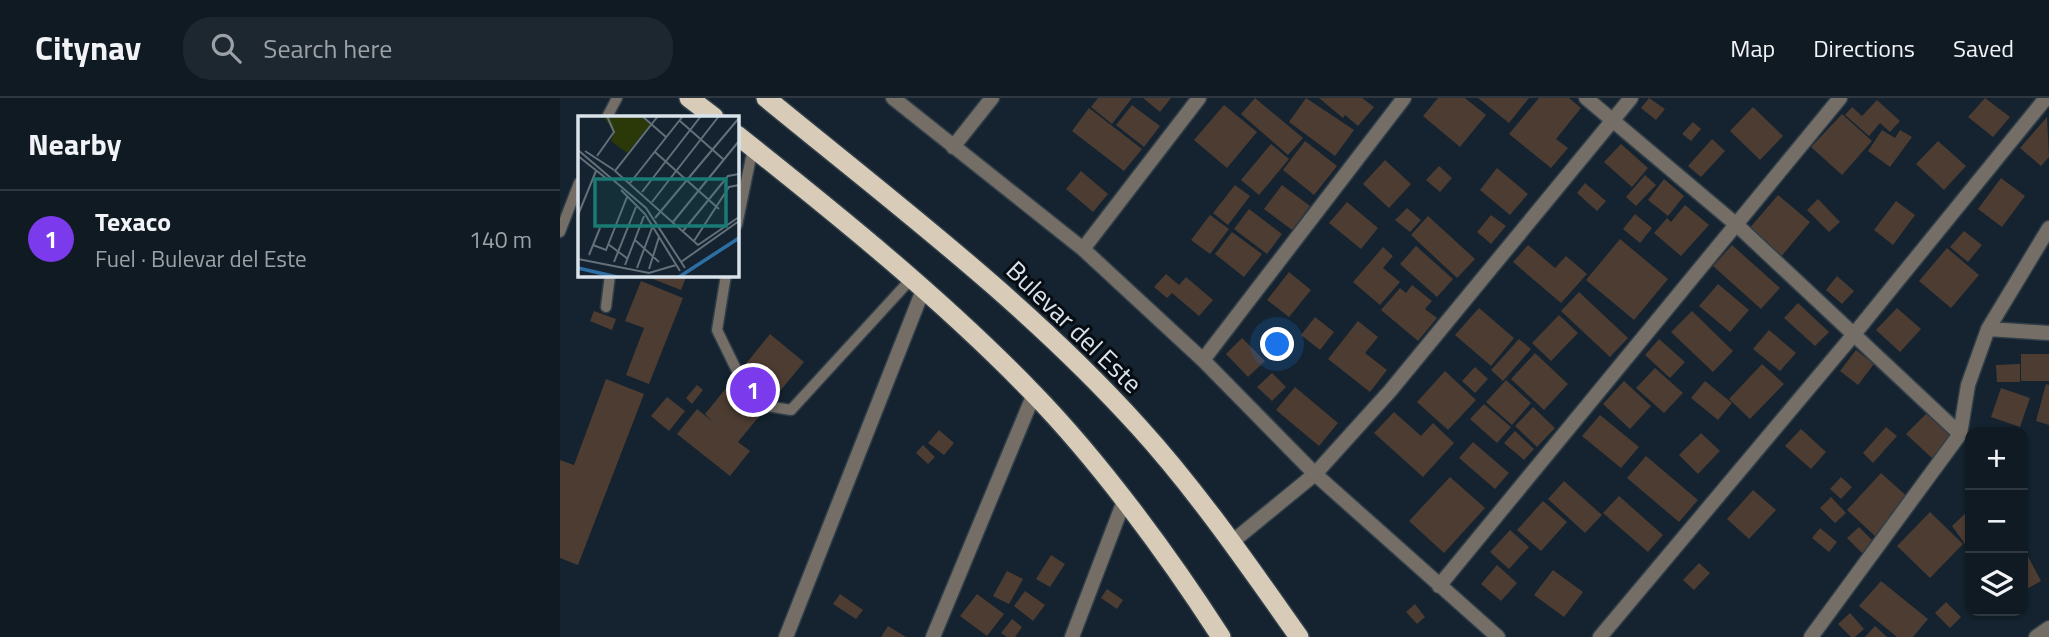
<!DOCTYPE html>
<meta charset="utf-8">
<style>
:root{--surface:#0f1a23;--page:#1d2730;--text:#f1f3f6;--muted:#9ba1a6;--line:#2f3841;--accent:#7c3aed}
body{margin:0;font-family:"Titillium Web",sans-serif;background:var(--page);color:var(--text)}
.controls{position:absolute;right:21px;bottom:21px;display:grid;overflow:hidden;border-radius:14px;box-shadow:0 2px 5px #0004}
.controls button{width:63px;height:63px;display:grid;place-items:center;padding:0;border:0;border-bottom:2px solid var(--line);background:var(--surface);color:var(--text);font:35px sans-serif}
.you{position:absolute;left:718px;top:247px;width:24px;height:24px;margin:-18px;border:5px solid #fff;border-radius:50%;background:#1a73e8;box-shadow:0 0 0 10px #1a73e833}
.badge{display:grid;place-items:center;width:46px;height:46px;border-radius:50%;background:var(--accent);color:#fff;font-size:23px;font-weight:700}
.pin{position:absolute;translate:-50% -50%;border:4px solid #fff;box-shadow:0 2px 7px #0006}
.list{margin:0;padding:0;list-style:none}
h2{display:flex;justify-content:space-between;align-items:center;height:91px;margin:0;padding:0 28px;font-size:30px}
h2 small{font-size:23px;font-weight:400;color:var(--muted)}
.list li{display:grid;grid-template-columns:46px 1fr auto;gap:21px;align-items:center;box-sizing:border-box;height:98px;padding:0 28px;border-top:2px solid var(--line)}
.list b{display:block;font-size:26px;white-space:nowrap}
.list p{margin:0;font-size:23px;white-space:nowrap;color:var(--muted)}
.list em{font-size:23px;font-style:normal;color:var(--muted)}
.icon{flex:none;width:38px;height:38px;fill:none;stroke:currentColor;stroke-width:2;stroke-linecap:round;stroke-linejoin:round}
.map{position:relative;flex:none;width:1489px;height:539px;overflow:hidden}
header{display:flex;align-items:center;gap:42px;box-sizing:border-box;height:98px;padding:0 35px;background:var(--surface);border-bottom:2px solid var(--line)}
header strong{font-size:33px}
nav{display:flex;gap:38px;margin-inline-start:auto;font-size:24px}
.search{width:490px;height:63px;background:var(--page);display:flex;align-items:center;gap:18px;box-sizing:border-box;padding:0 24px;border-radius:28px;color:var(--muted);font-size:26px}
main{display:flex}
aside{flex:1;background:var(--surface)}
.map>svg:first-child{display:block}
.building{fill:#4d3c31}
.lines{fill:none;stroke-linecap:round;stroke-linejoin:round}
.service-casing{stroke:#303e49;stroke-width:13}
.minor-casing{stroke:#303e49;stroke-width:17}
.trunk-casing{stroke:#303e49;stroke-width:22}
.service{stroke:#746e66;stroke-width:10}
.minor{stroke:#746e66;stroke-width:14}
.trunk{stroke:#d8ccb9;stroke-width:19}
.labels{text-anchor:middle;stroke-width:6;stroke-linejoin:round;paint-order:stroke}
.street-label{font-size:26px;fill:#d9e3eb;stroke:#060c11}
.inset-river{fill:none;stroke:#2e6fa3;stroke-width:3.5}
.inset-road{fill:none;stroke:#63707a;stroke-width:2}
.view{fill:#197b74;fill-opacity:0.15;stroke:#197b74;stroke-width:3.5}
.inset-edge{fill:none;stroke:#d9e3eb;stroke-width:3.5}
</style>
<header>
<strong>Citynav</strong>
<div class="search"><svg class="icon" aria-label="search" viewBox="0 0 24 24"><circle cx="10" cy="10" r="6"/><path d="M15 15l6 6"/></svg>Search here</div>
<nav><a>Map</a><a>Directions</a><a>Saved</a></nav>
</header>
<main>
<aside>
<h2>Nearby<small></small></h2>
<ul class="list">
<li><span class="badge">1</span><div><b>Texaco</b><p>Fuel · Bulevar del Este</p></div><em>140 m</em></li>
</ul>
</aside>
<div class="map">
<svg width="1489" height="539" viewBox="0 0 1489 539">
<rect width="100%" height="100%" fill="#14232f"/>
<path class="building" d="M538 0H572L552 26 531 9Z
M583 0H611L600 14Z
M695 0 743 40 728 57 681 16Z
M746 0 794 32 775 58 729 24Z
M759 0H802L814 9 798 28 785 17 783 20Z
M878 0H905L926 17 900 49 863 18Z
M918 0H969L949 25Z
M979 0H1009L1021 10 996 41 1008 50 991 70 949 36Z
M1089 0 1105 11 1096 22 1081 10Z
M1425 0 1450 19 1433 39 1408 19Z
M1317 2 1340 23 1330 34 1320 25 1309 38 1285 17 1292 9 1302 18Z
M572 7 600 28 584 49 556 27Z
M664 7 697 34 667 70 634 42Z
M1193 9 1223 38 1200 62 1170 33Z
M529 10 582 51 564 73 512 33Z
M1282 16 1312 43 1282 77 1251 49Z
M1487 19 1489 59 1481 68 1460 50Z
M1133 24 1141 31 1131 43 1122 36Z
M1322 32 1335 40 1340 32 1352 39 1330 69 1308 53Z
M1152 41 1165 53 1141 79 1128 68Z
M745 43 777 68 754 97 723 72Z
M1378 43 1406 68 1384 92 1356 66Z
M711 46 729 61 699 97 681 82Z
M1061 46 1088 70 1072 89 1044 64Z
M825 62 851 86 829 110 803 86Z
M879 68 892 80 880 94 866 82Z
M937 70 968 96 950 117 920 92Z
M521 73 548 96 533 114 506 91Z
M1085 77 1096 87 1076 108 1066 99Z
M1441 80 1465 98 1442 129 1418 111Z
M1104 81 1124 98 1108 118 1088 102Z
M1025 85 1046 103 1037 113 1017 95Z
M675 87 690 98 668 127 653 115Z
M722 87 750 108 732 132 704 111Z
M1218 97 1250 124 1220 160 1188 132Z
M1258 101 1280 124 1269 134 1247 112Z
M1336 103 1355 117 1333 147 1314 132Z
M787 104 818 130 801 151 769 125Z
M1125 107 1149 127 1121 158 1094 135 1107 120 1111 124Z
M847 110 861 122 850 134 835 122Z
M689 111 722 136 707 156 674 131Z
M1075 116 1092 130 1080 145 1063 131Z
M650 117 669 131 650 156 631 142Z
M931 117 946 128 931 146 917 134Z
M868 118 915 161 897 180 851 137Z
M1404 133 1422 147 1408 164 1390 149Z
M672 134 702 156 684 179 655 156Z
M1060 141 1108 181 1074 222 1026 182Z
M968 147 995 170 1006 158 1027 176 1001 205 953 164Z
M1172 147 1220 190 1201 211 1153 168Z
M856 148 893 181 877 199 840 166Z
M823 149 833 158 823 170 840 184 820 207 793 184Z
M1387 150 1419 177 1391 210 1359 183Z
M729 174 751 192 729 219 707 202Z
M606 176 619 187 626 179 653 202 639 218 612 195 607 200 594 189Z
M83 177H127L121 192Z
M1277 178 1294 193 1282 206 1266 192Z
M81 183 123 200 89 286 66 277 84 230 65 223Z
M1158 186 1189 212 1170 234 1139 208Z
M852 187 872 203 865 211 877 220 858 243 821 212 840 190 846 195Z
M1019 194 1068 240 1050 259 1001 213Z
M1238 205 1269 234 1255 248 1224 220Z
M919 210 954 240 931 268 895 237Z
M1337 210 1361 231 1340 254 1316 232Z
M34 213 56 221 52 232 30 223Z
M1132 213 1173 253 1153 274 1111 234Z
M999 217 1018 235 991 263 972 245Z
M755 219 774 234 760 252 741 237Z
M798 223 818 239 805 255 827 272 810 294 768 261Z
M1209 232 1236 255 1220 273 1193 251Z
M210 236 244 264 178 344 190 353 170 378 117 336 137 311 153 324 145 316Z
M682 240 705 263 688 279 666 256Z
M959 241 971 251 943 283 931 272Z
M1099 241 1125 264 1110 280 1085 257Z
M1296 252 1314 266 1298 287 1280 273Z
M975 255 1008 286 984 312 951 281Z
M1461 256H1489V283H1461Z
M1202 266 1224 286 1190 321 1169 301Z
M1460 266V284H1437L1436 267Z
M915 269 928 281 915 295 902 283Z
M1095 270 1123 295 1104 315 1076 290Z
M885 273 916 302 888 332 857 304Z
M712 275 726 289 712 303 697 289Z
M46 281 84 296 18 467 0 460V362L14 367Z
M946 282 971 305 952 327 926 304Z
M1064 283 1091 308 1070 331 1043 306Z
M1145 283 1172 305 1158 322 1131 300Z
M1486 286 1489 287V327L1476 323Z
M137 287 143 292 132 306 126 300Z
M735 289 778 325 759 348 716 312Z
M1441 290 1470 300 1460 329 1431 319Z
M107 299 125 313 109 333 91 318Z
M924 306 951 329 937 345 910 321Z
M973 309 995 330 977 349 955 328Z
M834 314 861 338 873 325 894 345 863 379 814 335Z
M1368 314 1394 338 1373 361 1346 336Z
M1040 317 1079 349 1061 370 1022 338Z
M1326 329 1337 338 1313 365 1303 355Z
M1241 331 1266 354 1251 371 1225 348Z
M379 332 394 345 384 357 368 345Z
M955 333 974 351 964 362 944 345Z
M1141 335 1160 353 1138 376 1119 357Z
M913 344 949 375 935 391 899 360Z
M363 347 375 359 368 366 356 355Z
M1086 358 1138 402 1119 424 1067 380Z
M1321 375 1350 401 1315 438 1287 412Z
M890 379 925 410 884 455 849 423Z
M1281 379 1292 389 1281 401 1270 391Z
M1004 383 1042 417 1025 435 988 401Z
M1193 392 1216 412 1189 441 1167 421Z
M1059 398 1103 437 1088 454 1043 415Z
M1271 399 1286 415 1275 425 1260 410Z
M983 403 1007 424 981 453 957 432Z
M1410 411V453L1392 428Z
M1370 414 1403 446 1370 480 1337 448Z
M1299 429 1314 444 1302 455 1287 440Z
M1260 430 1277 444 1269 454 1252 440Z
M950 432 969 449 949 471 930 454Z
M1463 449 1481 483 1463 493Z
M491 457 505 466 490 489 476 481Z
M1139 465 1150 475 1134 492 1123 482Z
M937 467 957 485 941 503 921 486Z
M993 472 1023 494 1004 519 974 497Z
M447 473 463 481 449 506 433 498Z
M1321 483 1368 521 1353 539H1337L1299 508Z
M547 491 563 502 557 511 541 500Z
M465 493 485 507 473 523 454 508Z
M280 496 303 512 296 521 273 506Z
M417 496 444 516 427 538 400 518Z
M1386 504 1401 519 1390 530 1375 515Z
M855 506 865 519 857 526 846 514Z
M1290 515 1304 531 1295 539H1291L1278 526Z
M452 521 462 529 455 539H447L441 535Z
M328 528 346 539H321Z
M1315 528 1327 539H1305Z"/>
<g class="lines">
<g class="service-casing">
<path id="service" d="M47 19 57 0
M177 127 193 50
M0 134 19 85
M166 177 157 232 178 275
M46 209 50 177
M207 308 231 312 351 181"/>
</g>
<g class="minor-casing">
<path id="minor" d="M333 0 523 151 643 262 755 376 938 539
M1026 0 1178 128 1400 336
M393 49 432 0
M523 151 639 0
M1428 231 1489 235
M643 262 844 0
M672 444 755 376 830 293 1071 0
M879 488 1280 0
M226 539 363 192
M373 539 474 296
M512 539 564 403
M1040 539 1295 235 1486 0
M1251 539 1400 336 1408 287 1428 231 1489 130
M1476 539 1489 530"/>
</g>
<g class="trunk-casing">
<path id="trunk" d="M129 0 154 19
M206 0C334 105 467 205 579 329 638 394 688 467 739 539
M177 37C279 118 382 201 473 295 540 364 609 458 661 539"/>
</g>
<use href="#service" class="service"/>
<use href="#minor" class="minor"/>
<use href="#trunk" class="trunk"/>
</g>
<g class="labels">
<g class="street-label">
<text transform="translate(514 229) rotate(44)" y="9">Bulevar del Este</text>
</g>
</g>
<g transform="translate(18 18)">
<rect width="161" height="161" fill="#14232f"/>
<path d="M62 0 72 9 49 37 33 25 36 16 26 2Z" fill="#2b3807"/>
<path class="inset-river" d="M0 152 39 161M101 161 161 122"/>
<path class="inset-road" d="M64 0 88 21M80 0 37 55 120 129 161 101M102 5 145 43M0 34 68 92 107 152M7 35 36 54M77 36 141 93M0 40 29 63M19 40 36 16 29 0M52 67 105 0M43 74 67 98 102 155M64 76 123 0M74 86 141 0M0 99 18 55M77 102 161 2M95 106 161 25M105 115 150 60 161 58M57 124 81 146M116 125 151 71 161 69M30 128 50 143M15 129 28 134 49 81M11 139 22 112M0 143 71 157 98 149M36 146 58 91M103 146 161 105M47 149 66 100M59 152 74 112M71 153 81 121"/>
<path class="view" d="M17 63H148V110H17Z"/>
<rect width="161" height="161" class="inset-edge"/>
</g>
</svg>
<div class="controls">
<button>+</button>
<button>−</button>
<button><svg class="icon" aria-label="layers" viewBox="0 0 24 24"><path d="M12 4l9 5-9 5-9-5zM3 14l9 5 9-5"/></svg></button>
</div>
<div class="you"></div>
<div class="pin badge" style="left:193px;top:292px">1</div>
</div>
</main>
